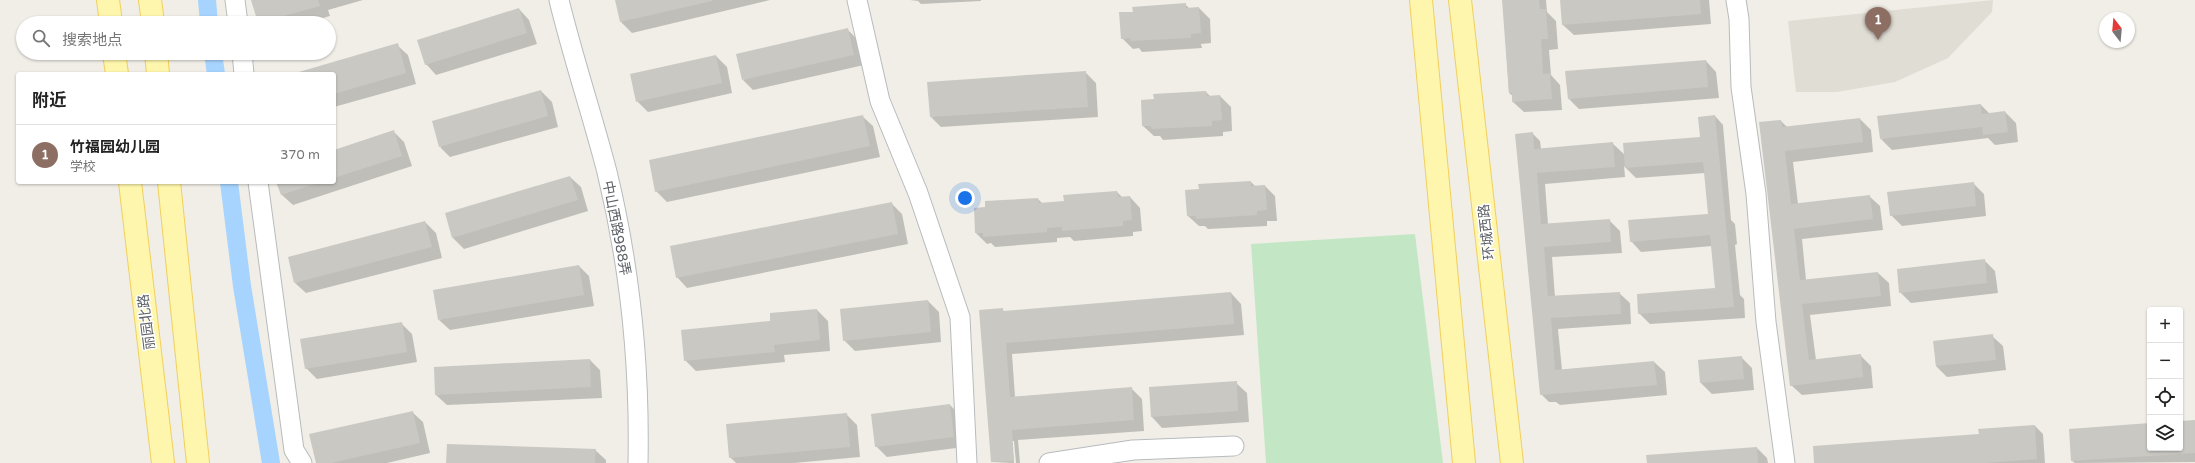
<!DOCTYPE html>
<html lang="zh">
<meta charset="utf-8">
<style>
:root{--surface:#fff;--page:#f2f2f2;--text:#222;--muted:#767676;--line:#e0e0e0;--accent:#0f766e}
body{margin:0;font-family:"Varela Round","Noto Sans SC",sans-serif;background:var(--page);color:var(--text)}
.controls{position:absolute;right:12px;bottom:12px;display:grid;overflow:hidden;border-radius:4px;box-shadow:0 1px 3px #0004}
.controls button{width:36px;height:36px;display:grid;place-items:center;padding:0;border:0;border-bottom:1px solid var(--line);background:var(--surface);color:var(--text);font:20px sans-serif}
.compass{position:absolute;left:2099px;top:12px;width:36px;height:36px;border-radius:50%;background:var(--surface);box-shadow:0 1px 3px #0004;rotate:344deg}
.you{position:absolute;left:965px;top:198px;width:14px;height:14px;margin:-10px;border:3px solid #fff;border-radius:50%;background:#1a73e8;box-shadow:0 0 0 6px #1a73e833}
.badge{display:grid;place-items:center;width:26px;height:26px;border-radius:50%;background:var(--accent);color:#fff;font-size:13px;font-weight:700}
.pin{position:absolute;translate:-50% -33px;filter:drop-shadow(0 1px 2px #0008)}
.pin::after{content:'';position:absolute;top:21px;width:14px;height:12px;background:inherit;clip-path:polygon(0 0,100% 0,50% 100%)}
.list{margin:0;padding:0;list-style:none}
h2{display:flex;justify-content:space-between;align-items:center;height:52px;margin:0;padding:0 16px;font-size:17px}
h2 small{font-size:13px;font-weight:400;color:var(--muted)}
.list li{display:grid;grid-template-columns:26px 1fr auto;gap:12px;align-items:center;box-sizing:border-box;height:60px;padding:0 16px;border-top:1px solid var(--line)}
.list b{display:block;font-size:15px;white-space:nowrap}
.list p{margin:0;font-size:13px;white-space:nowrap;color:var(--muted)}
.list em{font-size:13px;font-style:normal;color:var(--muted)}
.icon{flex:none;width:22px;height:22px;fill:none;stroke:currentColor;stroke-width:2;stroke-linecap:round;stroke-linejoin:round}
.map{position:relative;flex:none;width:2195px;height:463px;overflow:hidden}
.search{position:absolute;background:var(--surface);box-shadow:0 1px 3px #0004;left:16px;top:16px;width:320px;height:44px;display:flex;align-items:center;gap:10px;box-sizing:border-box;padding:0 14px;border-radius:22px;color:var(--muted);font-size:15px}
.panel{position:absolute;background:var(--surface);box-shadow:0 1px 3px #0004;left:16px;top:72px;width:320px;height:112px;border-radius:4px}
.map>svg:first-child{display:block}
.education{fill:#e0ddd4}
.green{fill:#c3e7c5}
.shadow{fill:#0003}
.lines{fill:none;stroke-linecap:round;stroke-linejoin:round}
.canal{stroke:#a7d4fe;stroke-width:18}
.building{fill:#cac8c3}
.minor-casing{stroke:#b8bbbf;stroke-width:21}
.major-casing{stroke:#f1cf5e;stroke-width:24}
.minor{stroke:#fff;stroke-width:19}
.major{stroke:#fef6ac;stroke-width:22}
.labels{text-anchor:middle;stroke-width:3;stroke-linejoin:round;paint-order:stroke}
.street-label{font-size:14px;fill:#5d6166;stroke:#fff}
</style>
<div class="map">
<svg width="2195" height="463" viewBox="0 0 2195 463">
<rect width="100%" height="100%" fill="#f0eee6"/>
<path class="education" d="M1993 0 1992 12 1948 58 1895 82 1837 92H1796L1788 21Z"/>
<path class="green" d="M1415 234 1443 463H1266L1251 244Z"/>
<path class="shadow" d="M252 0H363L328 10 330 16 306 23H259Z
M616 0H770L632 33 621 22Z
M910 0H981V1L921 4 918 1Z
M1503 0H1546L1547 12 1556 21 1558 49 1549 50 1551 75 1560 85 1562 110 1524 112 1513 102V96L1509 93Z
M1561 0H1709L1711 24 1574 35 1563 25Z
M1185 4 1190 9 1199 8 1210 19 1211 43 1201 44 1202 48 1142 52 1139 48 1133 49 1122 38 1134 13Z
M519 9 529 20 537 44 436 75 426 64Z
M847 29 858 40 864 65 753 90 743 80Z
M397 45 408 55 416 84 334 107V74H294Z
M716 56 727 67 732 93 648 112 637 101Z
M1706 61 1716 72 1719 98 1579 109 1569 99Z
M1085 72 1096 83 1098 117 941 127 931 117Z
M541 91 552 102 558 127 450 157 440 147Z
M1206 92 1211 97 1220 96 1231 107 1232 131 1223 132V136L1163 140 1160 136H1154L1143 126Z
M1981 105 1990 114 2005 112 2016 123 2018 142 1995 145 1988 138 1892 150 1881 139Z
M862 116 873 126 880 157 667 202 656 191Z
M1715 116 1723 125 1731 220 1735 224 1737 244 1735 245 1740 295 1744 299 1745 318 1650 324 1639 313 1716 289 1712 246 1641 252 1631 241 1709 214 1705 173 1636 178 1624 166 1625 177 1545 184 1548 224 1609 220 1620 231 1622 253 1552 257 1555 297 1619 293 1630 303 1631 324 1558 329 1562 370 1654 362 1665 372 1667 395 1560 405 1556 402H1549L1541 394 1532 133 1540 141 1541 149 1612 143 1625 155 1701 138Z
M1860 119 1871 130 1873 152 1793 162 1798 204 1869 196 1880 206 1883 230 1802 239 1806 280 1878 273 1889 283 1891 306 1810 315 1816 360 1860 355 1871 366 1873 388 1802 395 1791 385 1781 121 1787 127Z
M393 131 404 142 412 166 293 205 282 195 278 182H334V151Z
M570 177 581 187 588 211 464 249 453 238 446 214Z
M1251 182 1255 186H1265L1275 196 1277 221H1267V226L1208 229 1205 226H1199L1188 216Z
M1973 183 1984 194 1986 216 1902 226 1891 215Z
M1117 192 1122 197H1130L1140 208 1142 231 1133 232V236L1074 241 1070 237 1057 238V242L995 247 991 243 987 244 976 233 1038 199 1043 204 1065 202Z
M891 203 902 214 908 244 687 288 677 277Z
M425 222 436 233 442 258 306 293 295 283Z
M1984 260 1995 271 1998 293 1911 303 1900 292Z
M579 266 589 276 594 306 450 330 439 320Z
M1231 293 1241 304 1244 335 1012 354 1015 397 1131 388 1142 399 1144 431 1018 440 1020 463H1016L1014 441H1012L1014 463 992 462 980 311 1002 309 1005 312Z
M928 301 939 312 941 342 855 351 844 340Z
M817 310 828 321 830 351 784 355 785 362 696 371 685 360Z
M401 323 412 334 417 362 317 379 306 368Z
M1992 336 2003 346 2006 370 1947 377 1936 366 1934 342Z
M1741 357 1752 368 1754 390 1712 394 1701 383 1699 361Z
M590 360 600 370 602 398 447 405 436 395Z
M1236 383 1247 393 1249 422 1162 428 1152 417 1150 388Z
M950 405 961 416 964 447 887 457 876 446Z
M412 412 423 422 430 453 387 463H317Z
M846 414 857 425 860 457 794 463H736L730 457Z
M2195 421V462L2075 463 2072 461 2150 424V448H2180V422Z
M2035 426 2043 434 2045 463H1815Z
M1757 448 1767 458 1768 463H1648Z
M595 450 606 460V463H447Z"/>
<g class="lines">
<path class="canal" d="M207 0 209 23
M213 53 216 74
M229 182 242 286 271 463"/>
</g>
<path class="building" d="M251 0H318L320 6 258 23Z
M615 0H712V1L620 22Z
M1502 0H1539L1540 9H1546L1548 39H1541L1543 74 1550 73 1552 99 1512 102V93H1509Z
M1560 0H1700L1701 14 1562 25Z
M1186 3V8L1199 7 1201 33 1191 34V38L1130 41V38L1121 39 1119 12H1133L1132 7Z
M519 8 527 33 425 65 417 40Z
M848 28 854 55 742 80 736 54Z
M398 43 406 73 334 94V74H292Z
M716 55 722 83 636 102 630 74Z
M1706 60 1708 87 1568 99 1565 71Z
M1086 71 1088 107 930 117 927 82Z
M541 90 548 116 439 147 432 121Z
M1206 91 1207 96 1220 95 1222 120 1212 121V126L1152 129 1151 126H1142L1141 100 1154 99 1153 94Z
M1981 104 1982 114 2005 111 2008 132 1983 135 1982 127 1880 139 1877 116Z
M863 115 870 146 655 192 649 160Z
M1715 115 1734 307 1638 314 1637 294 1715 288 1710 235 1630 242 1628 220 1708 214 1703 162 1625 168 1623 143 1700 137 1698 117Z
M1860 118 1863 142 1785 151 1791 204 1870 195 1873 219 1794 229 1800 280 1878 272 1881 296 1802 304 1809 360 1861 354 1863 377 1790 386 1759 122 1781 120 1782 127Z
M394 130 402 156 334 178V150Z
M1533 132 1534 149 1613 142 1615 167 1537 173 1541 224 1610 219 1611 242 1544 247 1548 296 1620 292 1621 314 1551 318 1555 370 1654 361 1657 385 1540 395 1515 134Z
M570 176 578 200 452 238 445 213Z
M1251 181V186L1265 185 1267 210 1257 211V215L1196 219V216H1187L1185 190 1199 189 1198 184Z
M276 182H321L281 195Z
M1974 182 1976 206 1890 216 1887 192Z
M1117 191 1118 197 1130 196 1132 220 1123 221V226L1062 231V227L1047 228V232L983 237V233H975L974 208 985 207V201L1038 198 1039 203 1064 201 1063 195Z
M892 202 898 234 676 278 670 246Z
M425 221 432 247 294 283 288 257Z
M1985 259 1987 283 1899 293 1897 269Z
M579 265 584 295 438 320 433 290Z
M1231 292 1234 324 1006 343 1010 397 1132 387 1134 420 1012 430 1014 461 991 462 979 310 1003 308V311Z
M928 300 931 332 843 341 840 309Z
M817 309 820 340 774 345 775 352 684 361 681 330 770 321V313Z
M402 322 407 352 305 369 300 339Z
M1993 334 1996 360 1936 366 1933 341Z
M1742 356 1744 379 1700 383 1698 360Z
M590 359 591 387 435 395 434 367Z
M1237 381 1238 411 1151 417 1149 387Z
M950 404 954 437 875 447 871 414Z
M413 411 420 443 331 463H316L309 434Z
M847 413 850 447 729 458 726 424Z
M2195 420V453L2071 461 2069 429 2150 423V448H2180V421Z
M2035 425 2037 459 1986 463H1814L1813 446 1979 434 1978 429Z
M447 444 596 449 595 463H446Z
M1757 447 1758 463H1647L1646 455Z"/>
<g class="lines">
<g class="minor-casing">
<path id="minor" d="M235 0 238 23
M559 0C573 58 592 114 607 172 630 267 640 365 638 463
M857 0 880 101 918 193 960 317 967 463
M1736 0 1739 19 1741 87 1756 194 1766 322 1785 463
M242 53 244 74
M258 182 294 450 302 463
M1049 463 1133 450 1234 446"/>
</g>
<g class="major-casing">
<path id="major" d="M108 0 111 23
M150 0 153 23
M1421 0 1464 463
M1460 0 1512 463
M114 53 117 74
M156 53 158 74
M130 182 163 463
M169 182 198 463"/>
</g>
<use href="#minor" class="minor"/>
<use href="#major" class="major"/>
</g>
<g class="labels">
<g class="street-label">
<text transform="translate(617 228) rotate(79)" y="5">中山西路988弄</text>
<text transform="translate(1486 232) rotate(-96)" y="5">环城西路</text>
<text transform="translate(146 322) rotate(-97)" y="5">丽园北路</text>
</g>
</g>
</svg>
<div class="controls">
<button>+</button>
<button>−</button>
<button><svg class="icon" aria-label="locate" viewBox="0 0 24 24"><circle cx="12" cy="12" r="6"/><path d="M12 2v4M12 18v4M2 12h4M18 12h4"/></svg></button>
<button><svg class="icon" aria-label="layers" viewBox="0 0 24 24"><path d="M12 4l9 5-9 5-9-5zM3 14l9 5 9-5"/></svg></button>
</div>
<svg class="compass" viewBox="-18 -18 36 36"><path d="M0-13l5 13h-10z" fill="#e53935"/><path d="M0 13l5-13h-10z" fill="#767676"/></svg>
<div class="you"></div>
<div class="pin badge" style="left:1878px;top:40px;background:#8d6e63">1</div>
<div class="search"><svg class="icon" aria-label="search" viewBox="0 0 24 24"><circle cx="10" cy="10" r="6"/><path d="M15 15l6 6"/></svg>搜索地点</div>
<section class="panel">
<h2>附近<small></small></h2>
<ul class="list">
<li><span class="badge" style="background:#8d6e63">1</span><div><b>竹福园幼儿园</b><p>学校</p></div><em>370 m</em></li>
</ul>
</section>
</div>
